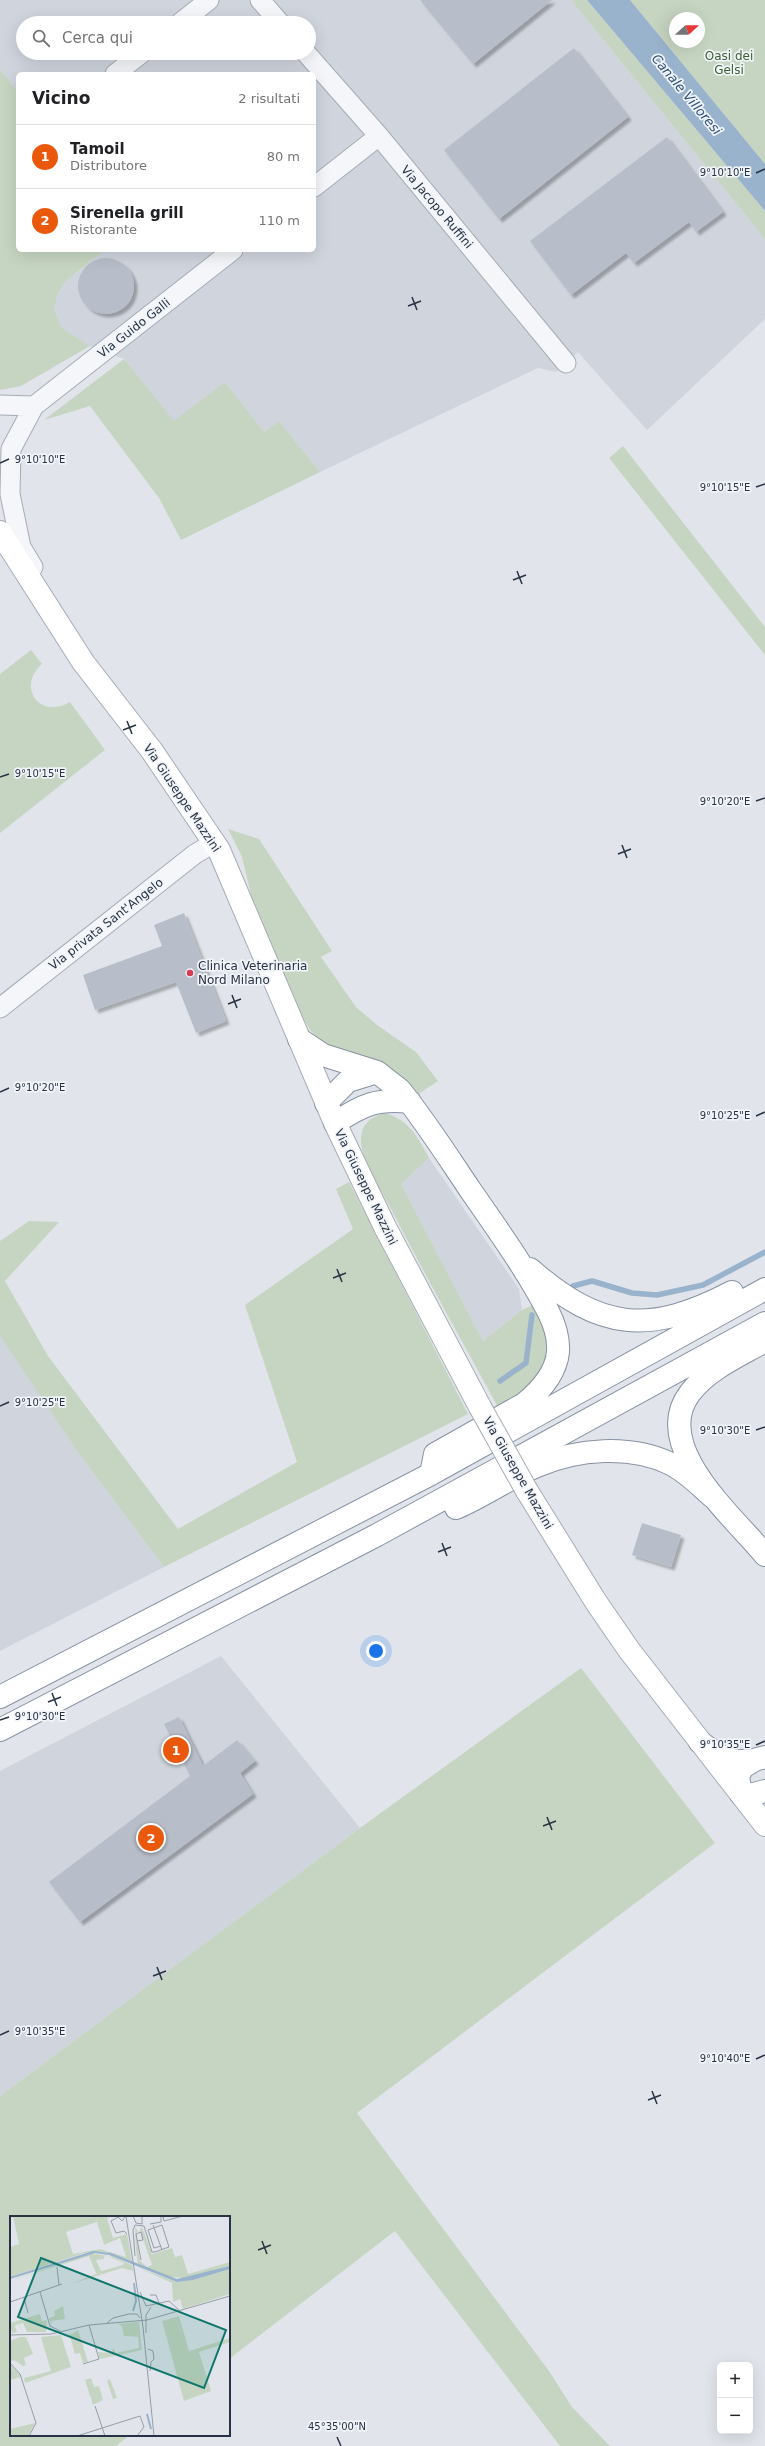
<!DOCTYPE html>
<html lang="it">
<meta charset="utf-8">
<style>
:root{--surface:#fff;--page:#f6f6f6;--text:#202124;--muted:#757577;--line:#e0e0e0;--accent:#ea580c}
body{margin:0;font-family:"DejaVu Sans",sans-serif;background:var(--page);color:var(--text)}
.controls{position:absolute;right:12px;bottom:12px;display:grid;overflow:hidden;border-radius:6px;box-shadow:0 4px 16px #0002}
.controls button{width:36px;height:36px;display:grid;place-items:center;padding:0;border:0;border-bottom:1px solid var(--line);background:var(--surface);color:var(--text);font:20px sans-serif}
.compass{position:absolute;left:669px;top:12px;width:36px;height:36px;border-radius:50%;background:var(--surface);box-shadow:0 4px 16px #0002;rotate:69deg}
.you{position:absolute;left:376px;top:1651px;width:14px;height:14px;margin:-10px;border:3px solid #fff;border-radius:50%;background:#1a73e8;box-shadow:0 0 0 6px #1a73e833}
.badge{display:grid;place-items:center;width:26px;height:26px;border-radius:50%;background:var(--accent);color:#fff;font-size:13px;font-weight:700}
.pin{position:absolute;translate:-50% -50%;border:2px solid #fff;box-shadow:0 1px 4px #0006}
.list{margin:0;padding:0;list-style:none}
h2{display:flex;justify-content:space-between;align-items:center;height:52px;margin:0;padding:0 16px;font-size:17px}
h2 small{font-size:13px;font-weight:400;color:var(--muted)}
.list li{display:grid;grid-template-columns:26px 1fr auto;gap:12px;align-items:center;box-sizing:border-box;height:64px;padding:0 16px;border-top:1px solid var(--line)}
.list b{display:block;font-size:15px;white-space:nowrap}
.list p{margin:0;font-size:13px;white-space:nowrap;color:var(--muted)}
.list em{font-size:13px;font-style:normal;color:var(--muted)}
.icon{flex:none;width:22px;height:22px;fill:none;stroke:currentColor;stroke-width:2;stroke-linecap:round;stroke-linejoin:round}
.map{position:relative;flex:none;width:765px;height:2446px;overflow:hidden}
.search{position:absolute;background:var(--surface);box-shadow:0 4px 16px #0002;left:16px;top:16px;width:300px;height:44px;display:flex;align-items:center;gap:10px;box-sizing:border-box;padding:0 14px;border-radius:22px;color:var(--muted);font-size:15px}
.panel{position:absolute;background:var(--surface);box-shadow:0 4px 16px #0002;left:16px;top:72px;width:300px;height:180px;border-radius:6px}
.map>svg:first-child{display:block}
.built{fill:#cfd4dd;fill-rule:evenodd}
.green{fill:#c6d5c1;fill-rule:evenodd}
.water{fill:#99b3cd}
.lines{fill:none;stroke-linecap:round;stroke-linejoin:round}
.stream{stroke:#99b3cd;stroke-width:5.5}
.building{fill:#b8bec9;filter:url(#shadow)}
.street-casing{stroke:#a6acb6;stroke-width:21}
.secondary-casing{stroke:#a6acb6;stroke-width:24}
.highway-casing{stroke:#8792a3;stroke-width:24}
.street{stroke:#f4f6f9;stroke-width:19}
.secondary{stroke:#fff;stroke-width:22}
.highway{stroke:#fff;stroke-width:22}
.secondary-bridge-casing{stroke:#a6acb6;stroke-width:24;stroke-linecap:butt}
.secondary-bridge{stroke:#fff;stroke-width:22}
.ticks{fill:none;stroke:#283244;stroke-width:1.5}
.poi-dot{fill:#d93c55;stroke:#f1f4f8;stroke-width:1.5}
.labels{text-anchor:middle;stroke-width:3.5;stroke-linejoin:round;paint-order:stroke}
.park-label{font-size:12px;fill:#3d6134;stroke:#f1f4f8}
.street-label{font-size:12px;fill:#283244;stroke:#f1f4f8}
.poi-label{font-size:12px;fill:#283244;stroke:#f1f4f8;text-anchor:start}
.water-label{font-size:13px;font-style:italic;fill:#2e517b;stroke:#f1f4f8}
.inset-river{fill:none;stroke:#99b3cd;stroke-width:2}
.inset-road{fill:none;stroke:#979da8;stroke-width:1}
.view{fill:#0f766e;fill-opacity:0.15;stroke:#0f766e;stroke-width:2}
.inset-edge{fill:none;stroke:#283244;stroke-width:2}
.ticks-label{font-size:10px;text-anchor:middle;fill:#283244;stroke:#f1f4f8;stroke-width:3.5;stroke-linejoin:round;paint-order:stroke}
</style>
<div class="map">
<svg width="765" height="2446" viewBox="0 0 765 2446">
<defs>
<filter id="shadow"><feDropShadow dx="3.5" dy="3.5" stdDeviation="1" flood-color="#0004"/></filter>
</defs>
<rect width="100%" height="100%" fill="#e1e5eb"/>
<path class="built" d="M0 0H571L765 239V319L647 430 578 352 556 372 538 368 320 472 279 421 264 432 225 382 174 422 124 359 90 346 62 328 54 310 58 293 65 282 104 250H314V74H18V92L0 69ZM23 23H309V53H23Z
M429 1158 519 1289 522 1310 483 1341 401 1184Z
M0 1336 77 1451 164 1567 0 1651Z
M221 1656 360 1828 0 2096V1771Z"/>
<path class="green" d="M571 0H587L765 211V239Z
M630 0H765V164ZM675 18H699V42H675Z
M0 69 18 92V250H104L65 282 58 293 54 310 62 328 90 346 21 386 0 390Z
M124 359 174 421 225 382 264 432 279 421 320 472 181 540 159 498 90 406 44 420Z
M623 446 765 627V655L609 458Z
M31 650 42 664C16 687 40 720 70 702L105 750 0 833V674Z
M228 829 259 839 332 951 321 957 356 1007 377 1025 416 1052 438 1081 417 1095 323 1043 311 1031 300 1013 253 903 242 857Z
M385 1113C409 1120 418 1137 429 1158L401 1184 483 1341 522 1310 533 1305 541 1319 549 1349 538 1381 500 1411C463 1343 425 1275 390 1207 381 1190 363 1161 361 1143 360 1126 369 1117 385 1113Z
M349 1182 468 1414 164 1567 77 1451 0 1336V1241L29 1221 59 1222 5 1281 48 1356 178 1529 297 1462 245 1305 353 1229 336 1189Z
M581 1668 715 1843 357 2113 549 2371 572 2407 610 2446H560L395 2231 229 2359V2217H11V2435H130L116 2446H0V2096L360 1828Z"/>
<path class="water" d="M587 0H630L765 164V211Z"/>
<g class="lines">
<path class="stream" d="M573 1286 592 1281 632 1293 657 1295 703 1285 765 1252
M500 1381 526 1363 532 1315"/>
</g>
<path class="building" d="M420 0H552L473 64Z
M574 48 628 117 499 219 444 150Z
M667 137 723 212 696 232 689 222 634 263 626 253 571 295 530 241Z
M78 286a28 28 0 1 1 56 0a28 28 0 1 1-56 0Z
M184 913 226 1021 196 1033 176 982 95 1010 83 975 162 946 154 925Z
M642 1523 681 1535 671 1567 632 1555Z
M179 1717 203 1766 237 1740 255 1761 240 1773 253 1794 80 1922 49 1882 190 1776 164 1724Z"/>
<g class="lines">
<g class="street-casing">
<path id="street" d="M260 0 280 23
M180 23 209 0
M306 53 379 136 566 363
M115 74 142 53
M314 187 379 136
M0 405 34 406
M33 567 21 547 10 494 11 449 34 406 233 250
M0 1008 195 854 214 843"/>
</g>
<g class="secondary-casing">
<path id="secondary" d="M0 532 83 662 152 751 219 850 335 1123 385 1227 480 1407
M527 1491 596 1602 629 1650 765 1825"/>
</g>
<g class="highway-casing">
<path id="highway" d="M299 1039 323 1055 377 1072 400 1090C426 1122 448 1157 471 1191 498 1230 526 1269 548 1311 554 1323 559 1339 558 1352 556 1373 540 1391 524 1404L435 1454 431 1474
M326 1103 348 1081 377 1072
M335 1123C362 1105 377 1098 410 1102
M530 1269C601 1331 649 1335 732 1292
M765 1341C739 1356 708 1369 690 1393 649 1446 735 1518 765 1555
M456 1508C484 1496 509 1478 537 1466 577 1449 630 1444 671 1464 687 1472 700 1486 714 1498
M0 1697 431 1474 765 1289
M0 1730 377 1535 765 1323
M700 1742C724 1760 735 1766 765 1757
M753 1761 743 1767 738 1776 741 1794 750 1795 765 1791"/>
</g>
<use href="#street" class="street"/>
<use href="#secondary" class="secondary"/>
<use href="#highway" class="highway"/>
<g class="secondary-bridge-casing">
<path id="secondary-bridge" d="M480 1407 527 1491"/>
</g>
<use href="#secondary-bridge" class="secondary-bridge"/>
</g>
<path class="ticks" d="M756 173 765 169M412 297 417 310M408 306 421 301M0 463 9 459M756 487 765 484M517 571 522 584M513 580 526 575M127 721 132 734M123 730 136 725M0 777 9 774M756 801 765 798M622 845 627 858M618 854 631 849M232 995 237 1008M228 1004 241 999M0 1092 9 1088M756 1116 765 1112M337 1269 342 1282M333 1278 346 1273M0 1406 9 1402M756 1430 765 1427M442 1543 447 1556M438 1552 451 1547M52 1693 57 1706M48 1702 61 1697M0 1720 9 1717M756 1745 765 1741M547 1817 552 1830M543 1826 556 1821M157 1967 162 1980M153 1976 166 1971M0 2035 9 2031M756 2059 765 2055M652 2091 657 2104M648 2100 661 2095M262 2241 267 2254M258 2250 271 2245M337 2437 341 2446"/>
<circle class="poi-dot" cx="190" cy="973" r="4"/>
<g class="labels">
<g class="park-label">
<text x="729" y="60">Oasi dei<tspan x="729" dy="14">Gelsi</tspan></text>
</g>
<g class="street-label">
<text transform="translate(437 207) rotate(50)" y="4">Via Jacopo Ruffini</text>
<text transform="translate(134 328) rotate(-38)" y="4">Via Guido Galli</text>
<text transform="translate(182 798) rotate(56)" y="4">Via Giuseppe Mazzini</text>
<text transform="translate(106 924) rotate(-38)" y="4">Via privata Sant'Angelo</text>
<text transform="translate(366 1187) rotate(64)" y="4">Via Giuseppe Mazzini</text>
<text transform="translate(518 1473) rotate(60)" y="4">Via Giuseppe Mazzini</text>
</g>
<g class="poi-label">
<text x="198" y="970">Clinica Veterinaria<tspan x="198" dy="14">Nord Milano</tspan></text>
</g>
<g class="water-label">
<text transform="translate(687 94) rotate(50)" y="5">Canale Villoresi</text>
</g>
</g>
<g transform="translate(10 2216)">
<rect width="220" height="220" fill="#e1e5eb"/>
<path d="M3 0H102L97 2 103 22 117 18 122 46 96 36 74 37 0 61V31L9 28ZM87 6 94 29 110 22 116 41 90 33 63 38 56 16ZM125 10 128 16 126 17 130 45 137 51 142 49 130 14 132 11 142 38 162 32 165 41 172 39 178 58 220 46V50L179 62 157 61 128 49 126 34ZM81 37 103 41 122 49 123 55 112 52 61 68 88 57H86L79 40 0 65ZM95 39 114 47 113 49 91 55 86 44 94 43ZM129 52 167 66 183 64 220 53V78L173 93 170 83 163 86 162 67ZM53 90 55 103 42 105V109L39 102 45 100 44 95ZM30 98 32 105 37 104 36 116H17L13 107 9 108 12 115 8 108 5 110 7 116 2 117 0 107ZM169 100 179 135 220 122V126L189 136 201 175 174 185 152 105ZM129 106 132 134 90 143 88 136 102 137 103 132 106 137 129 132 128 121 114 120 112 110 108 108ZM68 114 78 146 73 147 70 137 65 138 59 117 62 118ZM51 119 61 151 15 167 14 162 41 155 31 121ZM10 121H16L23 138 14 142 16 149 13 150 6 145 0 144V125ZM0 149 8 156 11 161 0 164ZM81 162 84 171 89 170 93 184 83 189 75 164ZM100 163 107 182 103 183 97 165ZM25 207 18 220H0V213Z" fill="#c6d5c1" fill-rule="evenodd"/>
<path d="M83 35 101 37 167 63 220 50V53L183 64 167 66 99 39 85 37 0 63V61Z" fill="#99b3cd"/>
<path class="inset-river" d="M123 95 126 85 124 67M137 198 141 213"/>
<path class="inset-road" d="M116 0 133 111 144 220M123 0 126 7 132 8V0M153 0 154 5 173 0M115 1 112 5 108 1 101 5 106 17 114 15 117 18M140 8 151 6V0M143 9 152 34M123 14 125 9 134 10 142 36H145M123 14 125 40M127 25 133 24 131 16 126 18 131 44M145 36 159 31 152 9 138 14 144 32 151 30M47 51 49 69M30 76 40 110 50 115M130 76 136 90 159 85 170 95M140 79H146L149 87M14 82 18 97M0 86 52 68M96 108 103 102 119 98H127L130 102M136 117V99L141 91M0 119 41 118 79 109 137 104 220 80M138 133 143 135 144 143 141 146 140 155M0 147 10 158 26 207 19 220M73 148 89 143 79 109M85 190 95 220M67 220 130 200 134 211 127 220"/>
<path class="view" d="M31 42 216 114 194 172 8 101Z"/>
<rect width="220" height="220" class="inset-edge"/>
</g>
<g class="ticks-label">
<text x="725" y="176">9°10'10"E</text>
<text x="40" y="463">9°10'10"E</text>
<text x="725" y="491">9°10'15"E</text>
<text x="40" y="777">9°10'15"E</text>
<text x="725" y="805">9°10'20"E</text>
<text x="40" y="1091">9°10'20"E</text>
<text x="725" y="1119">9°10'25"E</text>
<text x="40" y="1406">9°10'25"E</text>
<text x="725" y="1434">9°10'30"E</text>
<text x="40" y="1720">9°10'30"E</text>
<text x="725" y="1748">9°10'35"E</text>
<text x="40" y="2035">9°10'35"E</text>
<text x="725" y="2062">9°10'40"E</text>
<text x="337" y="2430">45°35'00"N</text>
</g>
</svg>
<div class="controls">
<button>+</button>
<button>−</button>
</div>
<svg class="compass" viewBox="-18 -18 36 36"><path d="M0-13l5 13h-10z" fill="#e53935"/><path d="M0 13l5-13h-10z" fill="#757577"/></svg>
<div class="you"></div>
<div class="pin badge" style="left:176px;top:1750px">1</div>
<div class="pin badge" style="left:151px;top:1838px">2</div>
<div class="search"><svg class="icon" aria-label="search" viewBox="0 0 24 24"><circle cx="10" cy="10" r="6"/><path d="M15 15l6 6"/></svg>Cerca qui</div>
<section class="panel">
<h2>Vicino<small>2 risultati</small></h2>
<ul class="list">
<li><span class="badge">1</span><div><b>Tamoil</b><p>Distributore</p></div><em>80 m</em></li>
<li><span class="badge">2</span><div><b>Sirenella grill</b><p>Ristorante</p></div><em>110 m</em></li>
</ul>
</section>
</div>
